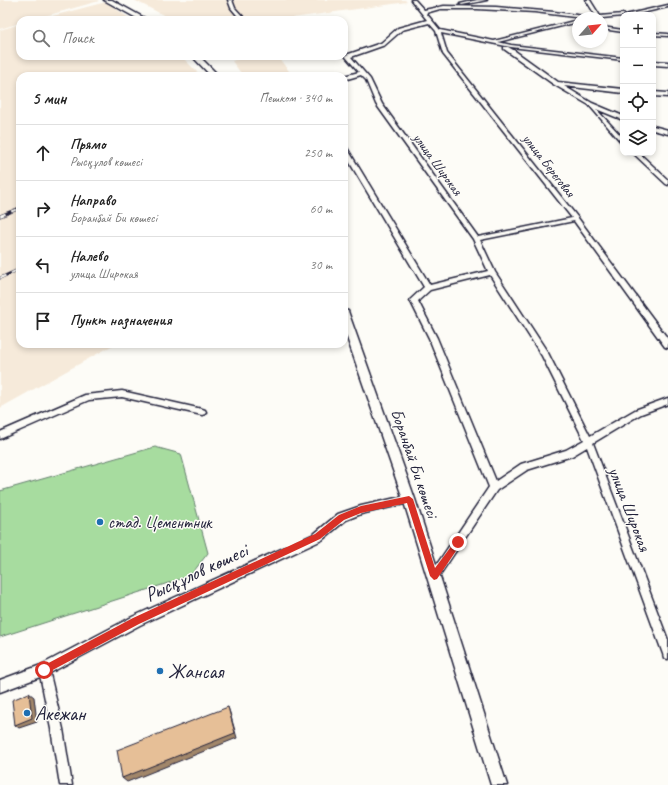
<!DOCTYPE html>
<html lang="ru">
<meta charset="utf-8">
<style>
:root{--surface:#fff;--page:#f6f6f6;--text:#222;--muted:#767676;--line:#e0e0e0}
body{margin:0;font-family:Caveat,sans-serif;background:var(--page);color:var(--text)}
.controls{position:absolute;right:12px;top:12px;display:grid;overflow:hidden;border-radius:8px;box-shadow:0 2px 6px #0003}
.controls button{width:36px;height:36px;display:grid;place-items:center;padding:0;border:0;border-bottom:1px solid var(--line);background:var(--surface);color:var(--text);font:20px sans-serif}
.compass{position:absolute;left:572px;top:12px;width:36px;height:36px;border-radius:50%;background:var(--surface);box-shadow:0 2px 6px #0003;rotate:63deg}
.stop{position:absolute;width:12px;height:12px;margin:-9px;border:3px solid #d93025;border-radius:50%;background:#fff}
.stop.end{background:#d93025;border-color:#fff;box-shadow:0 1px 4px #0008}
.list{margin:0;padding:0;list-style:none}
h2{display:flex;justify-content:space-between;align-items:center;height:52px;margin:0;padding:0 16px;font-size:17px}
h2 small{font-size:13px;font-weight:400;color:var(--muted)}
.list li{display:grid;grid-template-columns:26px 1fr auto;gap:12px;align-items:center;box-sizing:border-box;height:56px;padding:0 16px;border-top:1px solid var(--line)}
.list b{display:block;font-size:15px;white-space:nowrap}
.list p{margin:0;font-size:13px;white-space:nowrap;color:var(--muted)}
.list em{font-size:13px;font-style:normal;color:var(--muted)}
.icon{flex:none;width:22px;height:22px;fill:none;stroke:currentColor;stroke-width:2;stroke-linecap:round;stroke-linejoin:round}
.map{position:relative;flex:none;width:668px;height:785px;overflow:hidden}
.search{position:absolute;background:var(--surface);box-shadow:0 2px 6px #0003;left:16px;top:16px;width:332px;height:44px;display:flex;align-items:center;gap:10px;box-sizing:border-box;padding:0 14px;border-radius:12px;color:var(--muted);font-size:15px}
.panel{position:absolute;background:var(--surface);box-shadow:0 2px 6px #0003;left:16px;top:72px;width:332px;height:276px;border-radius:12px}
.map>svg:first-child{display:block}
.built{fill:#f6eada}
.green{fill:#a7dc9f;stroke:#647f6d}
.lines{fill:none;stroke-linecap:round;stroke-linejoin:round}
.minor-casing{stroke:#22223b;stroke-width:3}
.tertiary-casing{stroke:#22223b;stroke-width:3}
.secondary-casing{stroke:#22223b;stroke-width:3}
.minor{fill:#fdfcf7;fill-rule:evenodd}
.tertiary{fill:#fdfcf7;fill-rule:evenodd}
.secondary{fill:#fdfcf7;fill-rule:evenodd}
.rail-casing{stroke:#22223b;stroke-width:3}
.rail{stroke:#fdfcf7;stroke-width:2;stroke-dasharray:6;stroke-linecap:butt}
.shaded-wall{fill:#a1866a;stroke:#22223b}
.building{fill:#e6bf97;stroke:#22223b}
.route{fill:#d93025}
.poi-dot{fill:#1f6fb2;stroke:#fdfcf7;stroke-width:1.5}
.labels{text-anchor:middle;stroke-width:3;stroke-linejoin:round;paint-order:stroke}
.far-street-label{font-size:14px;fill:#22223b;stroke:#fdfcf7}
.street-label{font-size:17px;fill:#22223b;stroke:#fdfcf7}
.poi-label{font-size:17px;fill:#22223b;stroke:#fdfcf7;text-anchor:start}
.near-street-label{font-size:20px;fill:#22223b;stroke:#fdfcf7}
.near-poi-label{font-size:20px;fill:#22223b;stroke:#fdfcf7;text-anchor:start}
</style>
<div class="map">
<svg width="668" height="785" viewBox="0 0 668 785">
<rect width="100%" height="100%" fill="#fdfcf7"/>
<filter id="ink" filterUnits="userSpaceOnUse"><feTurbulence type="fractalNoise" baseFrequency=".025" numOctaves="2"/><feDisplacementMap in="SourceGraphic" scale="8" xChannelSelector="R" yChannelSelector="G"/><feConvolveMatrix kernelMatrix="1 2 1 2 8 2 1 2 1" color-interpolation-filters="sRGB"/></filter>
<g filter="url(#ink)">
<path class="built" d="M0 0H97L99 1 31 20H20V23L0 29Z
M134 0H405L407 2 278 20H173Z
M106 2 132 20H37Z
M20 24V56H181L201 76H20V344H115L0 408V30Z
M246 56H277L293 76H243L232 61 247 57Z"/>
<path class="green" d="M155 447 181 454 208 553 190 576 0 637V491Z"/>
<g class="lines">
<g class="minor-casing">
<path id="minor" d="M228 0H232L235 8 246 20H241L231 8Z
M411 0H415L424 10 444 6 496 7 554 12 591 17 596 16 586 0H590L600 16 623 14 625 15 668 5V7L633 15H623V16L602 18H582L535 12 477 9H440L426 13 440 30 494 41 578 20V22L498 42 511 45 623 58V60L511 47 441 33 447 53 578 218 668 339V348L665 347 574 221 480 240 495 272 548 353 590 436 635 410 668 398V404L641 414 593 443 668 640V659L664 658 663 654 587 447 572 456 527 470 497 490 437 579 434 581 431 579 429 576 489 487 429 338 410 300 424 287 344 153V146L347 148 430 285 488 271 473 239 376 104 366 80 361 75 344 80V76L359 72 346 57V55L381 43 398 28 427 20ZM429 23 436 31 443 54 572 218 478 237 382 104 370 79 351 57 385 45 402 30ZM490 275 542 356 584 440 566 450 521 464 496 481 437 338 418 301 430 290Z
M477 0H487L462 5 460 4Z
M602 27 623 30V32L602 29Z
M653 33 668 34V36L653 35Z
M504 47H508L515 51 558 82 623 89V93L564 86 592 103 623 116V120L596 109 623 138V143L621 142 589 105 553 84 504 49Z
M653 61 668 62V66L653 65Z
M653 92 668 93V97L653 96Z
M653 126 668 130V134L653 130Z
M633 153H639L668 180V185L666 184Z
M122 391 202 409 205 410 206 412 205 414 202 415 122 397 89 400 0 439V432L85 395Z
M44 665 48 666 49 670 63 729 72 785H60L51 729 39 670 40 666Z"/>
</g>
<g class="tertiary-casing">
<path id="tertiary" d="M409 495 413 496 414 499 413 502 361 514 346 520 322 540 140 625 48 674 0 692V680L41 665 132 617 314 534 338 514 361 506Z"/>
</g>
<g class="secondary-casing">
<path id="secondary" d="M104 0H112L148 20H140Z
M192 56H199L219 76H211Z
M344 310 348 311 349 314 415 499 507 785H491L403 499 344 329Z"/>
</g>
<use href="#minor" class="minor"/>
<use href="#tertiary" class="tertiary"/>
<use href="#secondary" class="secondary"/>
<g class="rail-casing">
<path id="rail" d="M0 216 20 208
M0 278 20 269"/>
</g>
<use href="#rail" class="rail"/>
</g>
<path class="shaded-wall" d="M29 693 34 697 37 722 19 728 15 725Z
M228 707 230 713 237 738 127 782 122 778Z"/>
<path class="building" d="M29 693 32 718 15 725 12 700Z
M228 707 235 733 122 778 117 750Z"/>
</g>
<path class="route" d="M409 496 413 499 435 568 456 540 458 539 462 542 437 579 434 580 430 576 407 503 361 513 344 520 320 539 139 624 47 673 44 674 41 673 40 670 41 667 133 618 315 534 339 515 361 506Z"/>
<g class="poi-dot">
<circle cx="100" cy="522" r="4"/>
<circle cx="160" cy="671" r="4"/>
<circle cx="27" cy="713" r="4"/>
</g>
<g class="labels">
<g class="far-street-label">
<text transform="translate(438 164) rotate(54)" y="5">улица Широкая</text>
<text transform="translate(549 165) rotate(52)" y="5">улица Береговая</text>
</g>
<g class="street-label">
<text transform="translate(415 463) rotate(71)" y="6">Боранбай Би көшесі</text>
<text transform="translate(630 509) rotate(69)" y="6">улица Широкая</text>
</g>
<g class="poi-label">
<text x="108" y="528">стад. Цементник</text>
</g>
<g class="near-street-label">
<text transform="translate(196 572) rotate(-25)" y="7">Рысқұлов көшесі</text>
</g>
<g class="near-poi-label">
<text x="168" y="678">Жансая</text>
<text x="35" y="720">Акежан</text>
</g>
</g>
</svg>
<div class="controls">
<button>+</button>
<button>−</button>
<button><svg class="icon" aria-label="locate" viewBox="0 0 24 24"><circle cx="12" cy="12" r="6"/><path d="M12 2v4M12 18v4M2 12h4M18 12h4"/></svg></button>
<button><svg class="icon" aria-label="layers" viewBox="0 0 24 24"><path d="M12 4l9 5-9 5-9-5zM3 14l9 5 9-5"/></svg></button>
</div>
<svg class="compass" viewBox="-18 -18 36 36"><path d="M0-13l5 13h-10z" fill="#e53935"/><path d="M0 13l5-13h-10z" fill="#767676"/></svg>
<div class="stop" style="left:44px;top:670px"></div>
<div class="stop end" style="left:458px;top:542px"></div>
<div class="search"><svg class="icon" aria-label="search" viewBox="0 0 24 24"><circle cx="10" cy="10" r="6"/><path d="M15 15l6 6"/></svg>Поиск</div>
<section class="panel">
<h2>5 мин<small>Пешком · 340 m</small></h2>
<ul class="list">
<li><svg class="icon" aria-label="ahead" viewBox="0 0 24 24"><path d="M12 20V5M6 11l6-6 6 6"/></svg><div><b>Прямо</b><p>Рысқұлов көшесі</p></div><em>250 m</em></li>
<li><svg class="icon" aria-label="right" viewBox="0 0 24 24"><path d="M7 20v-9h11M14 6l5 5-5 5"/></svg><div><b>Направо</b><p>Боранбай Би көшесі</p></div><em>60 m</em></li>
<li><svg class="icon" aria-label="left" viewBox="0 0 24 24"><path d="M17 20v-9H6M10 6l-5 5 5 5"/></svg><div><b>Налево</b><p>улица Широкая</p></div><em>30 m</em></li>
<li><svg class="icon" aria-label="arrive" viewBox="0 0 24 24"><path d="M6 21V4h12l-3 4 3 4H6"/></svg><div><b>Пункт назначения</b></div></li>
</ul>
</section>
</div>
